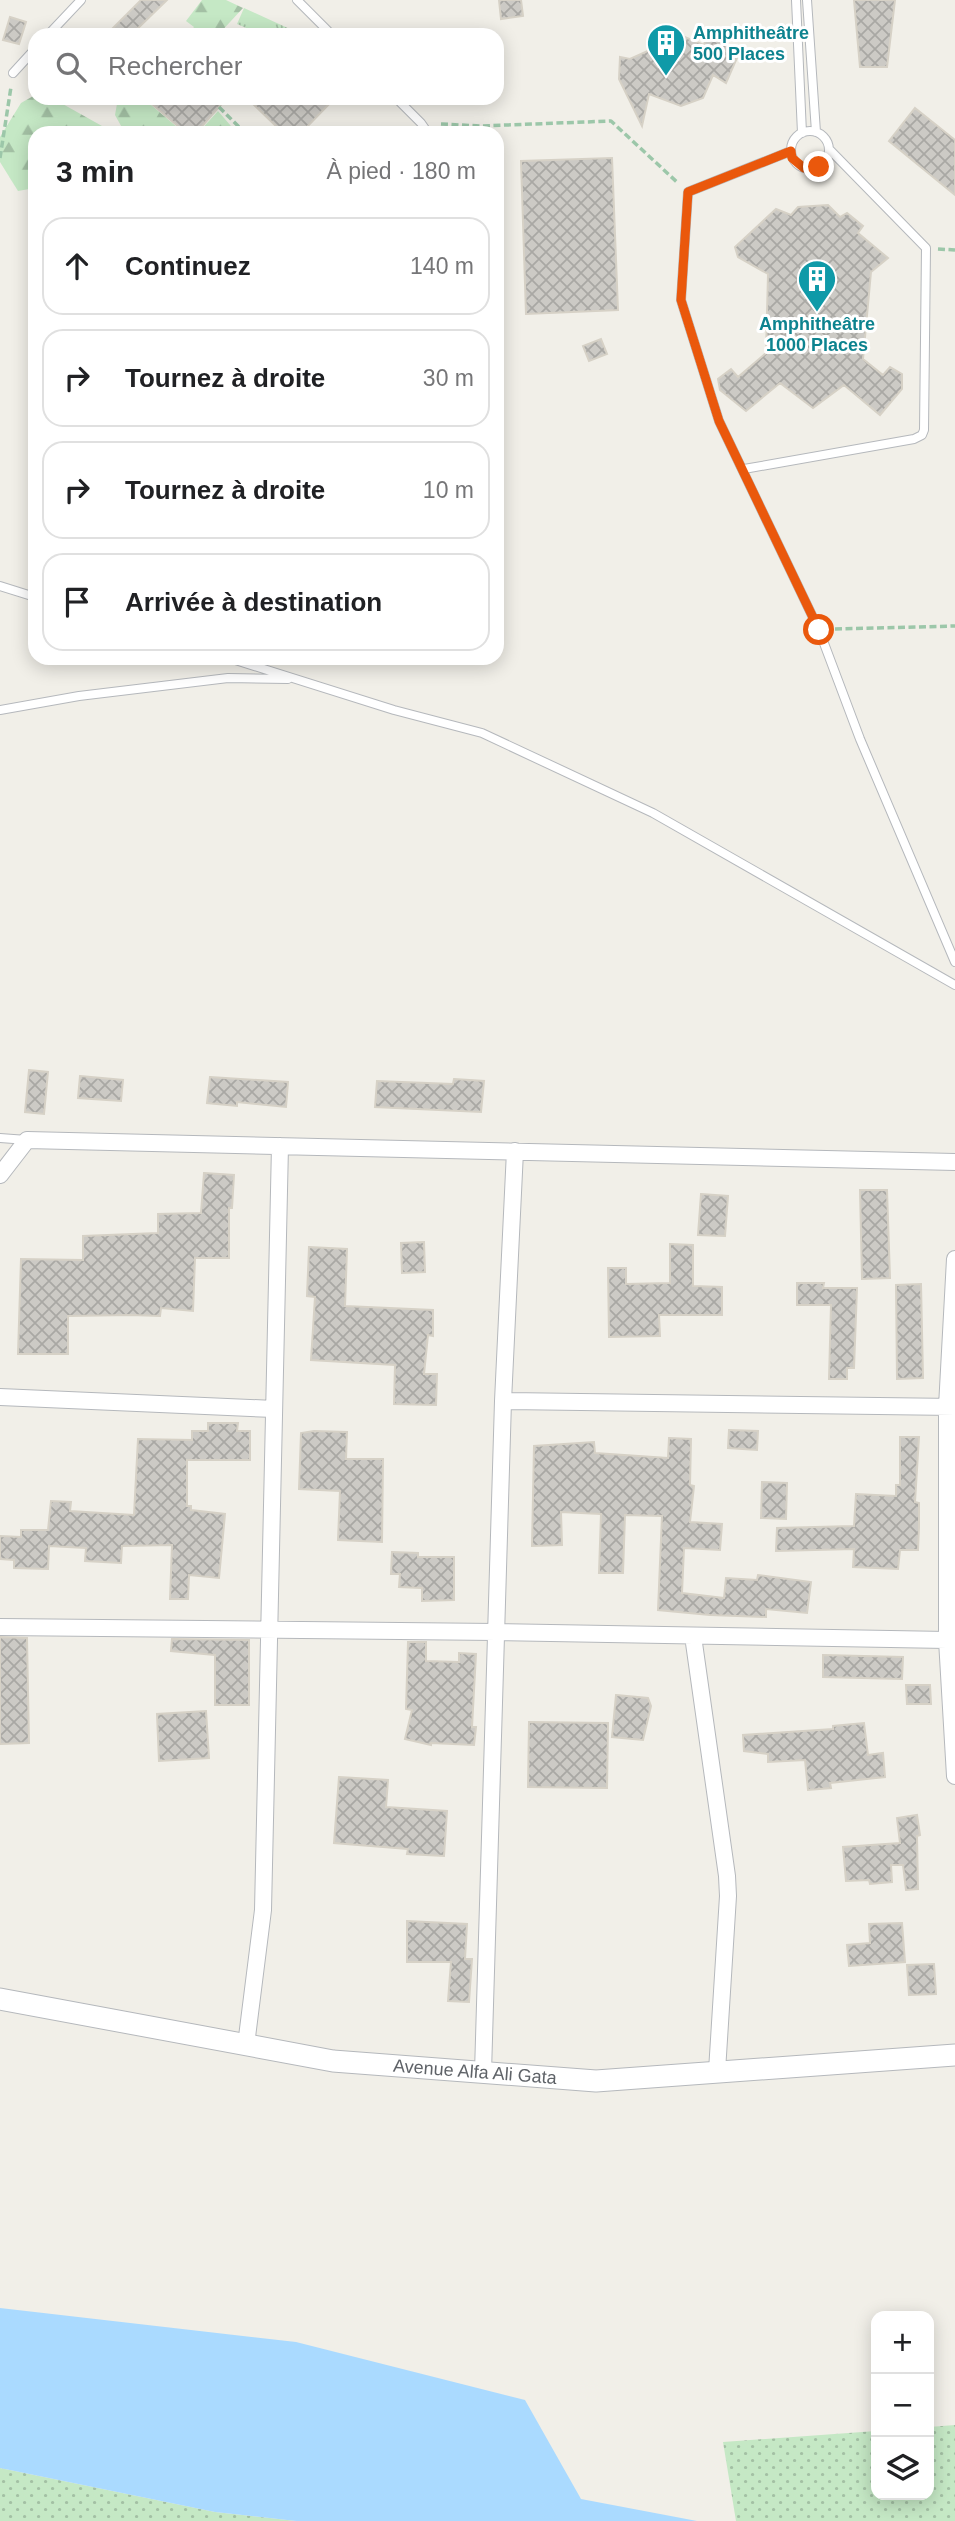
<!DOCTYPE html>
<html lang="fr">
<meta charset="utf-8">
<style>
:root{--surface:#fff;--page:#f6f6f6;--text:#202124;--muted:#757577;--line:#e0e0e0}
body{margin:0;font-family:Helvetica,sans-serif;background:var(--page);color:var(--text)}
.controls{position:absolute;right:21px;bottom:21px;display:grid;overflow:hidden;border-radius:14px;box-shadow:0 4px 18px #0003}
.controls button{width:63px;height:63px;display:grid;place-items:center;padding:0;border:0;border-bottom:2px solid var(--line);background:var(--surface);color:var(--text);font:35px sans-serif}
.stop{position:absolute;width:21px;height:21px;margin:-16px;border:5px solid #ea580c;border-radius:50%;background:#fff}
.stop.end{background:#ea580c;border-color:#fff;box-shadow:0 2px 7px #0008}
.list{margin:0;padding:0;list-style:none}
h2{display:flex;justify-content:space-between;align-items:center;height:91px;margin:0;padding:0 28px;font-size:30px}
h2 small{font-size:23px;font-weight:400;color:var(--muted)}
.list li{display:grid;grid-template-columns:46px 1fr auto;gap:21px;align-items:center;box-sizing:border-box;height:98px;margin:0 14px 14px;padding:0 14px;border:2px solid var(--line);border-radius:21px}
.list b{display:block;font-size:26px;white-space:nowrap}
.list em{font-size:23px;font-style:normal;color:var(--muted)}
.icon{flex:none;width:38px;height:38px;fill:none;stroke:currentColor;stroke-width:2;stroke-linecap:round;stroke-linejoin:round}
.map{position:relative;flex:none;width:955px;height:2521px;overflow:hidden}
.search{position:absolute;background:var(--surface);box-shadow:0 4px 18px #0003;left:28px;top:28px;width:476px;height:77px;display:flex;align-items:center;gap:18px;box-sizing:border-box;padding:0 24px;border-radius:21px;color:var(--muted);font-size:26px}
.panel{position:absolute;background:var(--surface);box-shadow:0 4px 18px #0003;left:28px;top:126px;width:476px;height:539px;border-radius:21px}
.map>svg:first-child{display:block}
.grass{fill:url(#grass-tufts)}
.forest{fill:url(#forest-firs)}
.garden{fill:url(#garden-dots)}
.water{fill:#aadaff}
.building{fill:url(#building-cross-hatch);stroke:#d6d1c6;stroke-width:2}
.lines{fill:none;stroke-linecap:round;stroke-linejoin:round}
.service-casing{stroke:#b5b8bc;stroke-width:10}
.minor-casing{stroke:#b5b8bc;stroke-width:18}
.tertiary-casing{stroke:#b5b8bc;stroke-width:23}
.path{stroke:#9cc7a9;stroke-width:3.5;stroke-dasharray:7 3.5;stroke-linecap:butt}
.service{stroke:#fff;stroke-width:8}
.minor{stroke:#fff;stroke-width:16}
.tertiary{stroke:#fff;stroke-width:21}
.route{stroke:#ea580c;stroke-width:9}
.labels{text-anchor:middle;stroke-width:6;stroke-linejoin:round;paint-order:stroke}
.culture-label{font-size:18px;font-weight:bold;fill:#0d838f;stroke:#fff;text-anchor:start}
.street-label{font-size:18px;fill:#5f6368;stroke:#fff}
</style>
<div class="map">
<svg width="955" height="2521" viewBox="0 0 955 2521">
<defs>
<pattern id="grass-tufts" width="24" height="20" patternUnits="userSpaceOnUse" patternTransform="scale(1.75)"><rect width="24" height="20" fill="#c5e8c5"/><path d="M3 7l-1-3M5 7V3M7 7l1-3M15 17l-1-3M17 17v-4M19 17l1-3" fill="none" stroke="#a3c0a4"/></pattern>
<pattern id="forest-firs" width="22" height="20" patternUnits="userSpaceOnUse" patternTransform="scale(1.75)"><rect width="22" height="20" fill="#c5e8c5"/><path d="M5 1l3.5 6h-7zM16 11l3.5 6h-7z" fill="#a3c0a4"/></pattern>
<pattern id="garden-dots" width="8" height="8" patternUnits="userSpaceOnUse" patternTransform="scale(1.75)"><rect width="8" height="8" fill="#c5e8c5"/><path d="M2 2h.1M6 6h.1" fill="none" stroke="#a3c0a4" stroke-width="1.8" stroke-linecap="round"/></pattern>
<pattern id="building-cross-hatch" width="8" height="8" patternUnits="userSpaceOnUse" patternTransform="scale(1.75)"><rect width="8" height="8" fill="#cccac5"/><path d="M0 0l8 8M0 8l8-8" fill="none" stroke="#a9a8a4"/></pattern>
</defs>
<rect width="100%" height="100%" fill="#f1efe8"/>
<path class="grass" d="M244 8 292 30 289 35H262L237 24Z"/>
<path class="forest" d="M202 0H226L243 8 218 35H197L191 31 194 27 186 21Z
M35 95V98H52L102 126 100 133H35V188L18 191 0 162V137L21 103Z
M118 98H143L184 133H125L115 115Z
M218 111 237 133H198Z"/>
<path class="garden" d="M955 2425V2521H736L723 2442 876 2431V2495H929V2427Z
M0 2468 215 2512 296 2521H0Z"/>
<path class="water" d="M0 2308 296 2342 525 2400 581 2499 697 2521H296L215 2512 0 2468Z"/>
<path class="building" d="M141 0H167L131 35H106Z
M499 0H521L523 16 501 19Z
M854 0H895L887 67H860Z
M10 17 26 22 19 44 3 40Z
M707 34 740 51 726 83 713 75 703 98 681 106 649 94 642 126 619 79 620 57 630 59 650 50 653 43 680 35 704 45Z
M145 98H227L196 133H186Z
M247 98H335L301 133H283Z
M915 108 955 140V195L889 141Z
M612 158 618 310 526 314 521 161Z
M828 205 840 217 847 213 863 226 858 233 888 258 871 272 863 359 883 375 890 367 902 374V389L880 415 844 385 813 408 780 383 746 411 720 390 718 379 731 369 738 377 766 353 768 274 738 257 735 247 776 209 791 215 798 207Z
M601 339 607 354 589 361 583 346Z
M29 1070 48 1072 44 1114 25 1112Z
M80 1076 123 1080 121 1101 78 1098Z
M210 1077 288 1082 286 1107 237 1102V1106L207 1103Z
M454 1079 484 1081 481 1112 375 1107 377 1081 453 1084Z
M204 1173 234 1175 232 1208H229V1258H195L193 1311 161 1308 160 1316 131 1315 68 1316V1354H18L21 1259 83 1260V1236L158 1233V1214L201 1213Z
M860 1190H887L890 1278 862 1279Z
M701 1194 728 1196 725 1236 698 1235Z
M424 1242 425 1272 402 1273 401 1243Z
M670 1244 693 1245V1286L722 1287V1315H659L660 1336 609 1337 608 1268H626V1284L670 1283Z
M309 1247 347 1249 345 1306 433 1310V1336L428 1335 424 1374H437L436 1405 394 1404 395 1365 311 1360 315 1297 307 1296Z
M797 1283H824L823 1288H857L854 1368H847V1379H829L831 1305H797Z
M921 1284 923 1378 897 1379 896 1285Z
M208 1423H238L237 1431H250V1460H187V1506H191V1510L225 1514 219 1578 189 1575 188 1599H170L172 1545 122 1546 121 1563 85 1561 86 1548 49 1546 48 1569 14 1568V1560L0 1559V1536L21 1537V1530H48L51 1501 71 1502 70 1511 134 1515 138 1439 192 1440V1431H208Z
M729 1430 758 1431 757 1450 728 1448Z
M314 1431 347 1432 346 1459H383L382 1542 338 1540 340 1491 299 1489 301 1433Z
M900 1437H919L915 1502 919 1503V1527L918 1550H900L898 1569 853 1567 854 1549 776 1551 777 1528 854 1526 856 1494 896 1496V1485H900Z
M669 1438 691 1439 690 1485 694 1486 690 1522 722 1524 720 1550 684 1548 682 1593 724 1598 726 1578 757 1580 758 1575 811 1582 807 1613 766 1609V1617L710 1615 658 1610 662 1516 625 1515 623 1573H599L601 1514 561 1512 562 1545 532 1546 534 1446 594 1442 595 1453 668 1458Z
M762 1482 787 1483 786 1519 761 1518Z
M392 1552 418 1553V1557H454V1600L422 1601V1588L399 1587 400 1574H391Z
M0 1637 27 1638 29 1743 0 1744Z
M172 1639 249 1640V1705H215V1655L171 1651Z
M408 1642H426V1661L459 1662V1653L476 1654 472 1727H476L474 1745 431 1743V1745L405 1739 412 1710 406 1709Z
M823 1655 903 1657 902 1679 823 1677Z
M906 1685H930L931 1704H907Z
M616 1695 648 1698 651 1706 643 1740 612 1737Z
M206 1711 209 1758 159 1761 157 1714Z
M529 1722 608 1723 607 1788 528 1787Z
M864 1723 868 1755 883 1753 885 1777 830 1783 831 1788 808 1790 805 1760 768 1762V1754L744 1751 743 1735 833 1729V1726Z
M339 1777 388 1780 386 1807 447 1811 444 1856 407 1854 408 1849 334 1843Z
M917 1815 920 1835 917 1836 918 1889 906 1890 903 1865H891L892 1882 870 1884 869 1880 846 1881 843 1847 900 1843 897 1818Z
M407 1921 467 1924 465 1959H472L469 2002 448 2001 451 1962H407Z
M902 1923 905 1962 849 1966 847 1945 870 1943 869 1924Z
M934 1964 936 1994 909 1995 907 1965Z"/>
<g class="lines">
<g class="service-casing">
<path id="service" d="M297 0 332 35
M796 0 802 133
M807 0 816 132
M48 35 81 0
M13 73 35 49
M396 98 421 123 428 133
M791 150a19 19 0 1 1 38 0a19 19 0 1 1-38 0Z
M791 151 688 192 681 300 719 421 819 630 860 739 955 962
M744 469 914 439 922 435 924 430 926 248 829 149
M0 586 35 597
M229 658 394 710 482 733 653 813 955 985
M0 710 79 696 228 678 288 679
M0 1138 27 1140"/>
</g>
<g class="minor-casing">
<path id="minor" d="M0 1175 27 1140 955 1162
M955 1259 947 1407V1640L955 1776
M0 1397 274 1409
M503 1401 955 1407
M0 1627 496 1632 947 1640
M693 1636 727 1876 728 1896 717 2071
M246 2045 263 1910 280 1146
M483 2072 503 1401 515 1151"/>
</g>
<g class="tertiary-casing">
<g id="tertiary">
<path id="s1" d="M0 1999 333 2061 596 2081 955 2055"/>
</g>
</g>
<path class="path" d="M219 107 245 133
M441 124 481 126 611 121 678 183
M0 158 11 87
M938 249 955 250
M835 629 955 626"/>
<use href="#service" class="service"/>
<use href="#minor" class="minor"/>
<use href="#tertiary" class="tertiary"/>
</g>
<g class="lines">
<path class="route" d="M819 167 804 168 792 158 791 151 688 192 681 300 719 421 819 630"/>
</g>
<defs>
<g id="building-pin" transform="scale(2.0125)"><path d="M0 17L-7.5 6A9.5 9.5 0 1 1 7.5 6Z" fill="#0f9aa8" stroke="#fff"/><path d="M-4-6H4V6H1V3H-1V6H-4ZM-2.5-4.3h1.7v1.8h-1.7ZM.8-4.3h1.7v1.8H.8ZM-2.5-1h1.7V.8h-1.7ZM.8-1h1.7V.8H.8Z" fill="#fff"/></g>
</defs>
<g fill-rule="evenodd">
<use href="#building-pin" x="666" y="43"/>
<use href="#building-pin" x="817" y="279"/>
</g>
<g class="labels">
<g class="culture-label">
<text x="693" y="39">Amphitheâtre<tspan x="693" dy="21">500 Places</tspan></text>
<text x="817" y="330" text-anchor="middle">Amphitheâtre<tspan x="817" dy="21">1000 Places</tspan></text>
</g>
<g class="street-label">
<text dy="6" stroke="none"><textPath href="#s1" startOffset="481">Avenue Alfa Ali Gata</textPath></text>
</g>
</g>
</svg>
<div class="controls">
<button>+</button>
<button>−</button>
<button><svg class="icon" aria-label="layers" viewBox="0 0 24 24"><path d="M12 4l9 5-9 5-9-5zM3 14l9 5 9-5"/></svg></button>
</div>
<div class="stop" style="left:819px;top:630px"></div>
<div class="stop end" style="left:819px;top:167px"></div>
<div class="search"><svg class="icon" aria-label="search" viewBox="0 0 24 24"><circle cx="10" cy="10" r="6"/><path d="M15 15l6 6"/></svg>Rechercher</div>
<section class="panel">
<h2>3 min<small>À pied · 180 m</small></h2>
<ul class="list">
<li><svg class="icon" aria-label="ahead" viewBox="0 0 24 24"><path d="M12 20V5M6 11l6-6 6 6"/></svg><div><b>Continuez</b></div><em>140 m</em></li>
<li><svg class="icon" aria-label="right" viewBox="0 0 24 24"><path d="M7 20v-9h11M14 6l5 5-5 5"/></svg><div><b>Tournez à droite</b></div><em>30 m</em></li>
<li><svg class="icon" aria-label="right" viewBox="0 0 24 24"><path d="M7 20v-9h11M14 6l5 5-5 5"/></svg><div><b>Tournez à droite</b></div><em>10 m</em></li>
<li><svg class="icon" aria-label="arrive" viewBox="0 0 24 24"><path d="M6 21V4h12l-3 4 3 4H6"/></svg><div><b>Arrivée à destination</b></div></li>
</ul>
</section>
</div>
